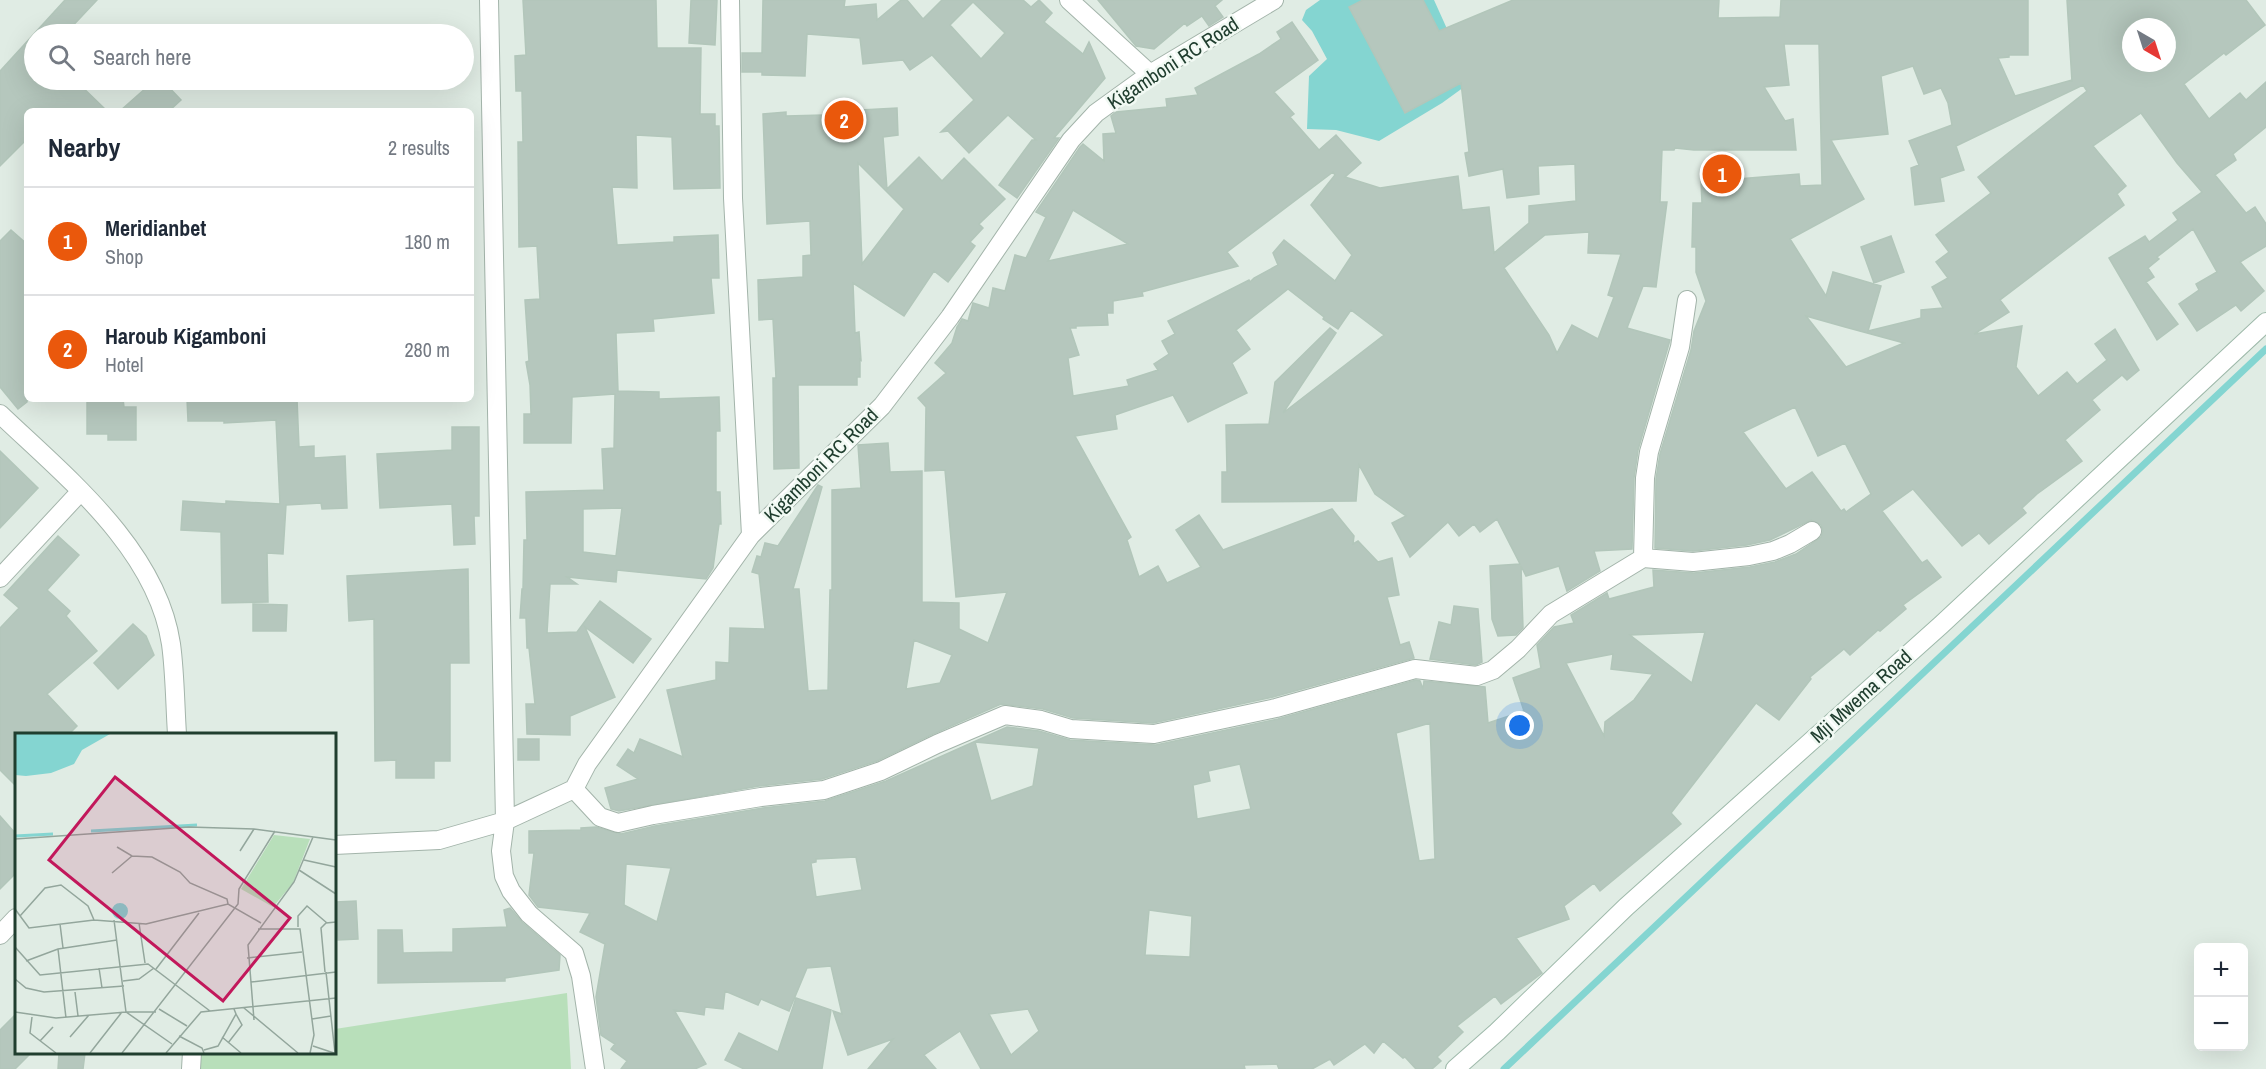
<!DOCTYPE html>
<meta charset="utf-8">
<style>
:root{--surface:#fff;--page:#f2f2f3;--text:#1f2937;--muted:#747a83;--line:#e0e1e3;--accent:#ea580c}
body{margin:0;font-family:"Archivo Narrow",sans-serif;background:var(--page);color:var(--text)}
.controls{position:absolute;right:18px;bottom:18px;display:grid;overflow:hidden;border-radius:9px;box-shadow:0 6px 24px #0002}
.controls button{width:54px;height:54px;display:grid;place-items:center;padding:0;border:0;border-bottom:2px solid var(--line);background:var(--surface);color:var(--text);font:30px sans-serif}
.compass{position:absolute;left:2122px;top:18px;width:54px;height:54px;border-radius:50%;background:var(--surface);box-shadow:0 6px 24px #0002;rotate:141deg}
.you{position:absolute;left:1520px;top:726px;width:21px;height:21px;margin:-15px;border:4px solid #fff;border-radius:50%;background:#1a73e8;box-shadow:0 0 0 9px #1a73e833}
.badge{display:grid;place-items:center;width:39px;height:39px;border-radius:50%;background:var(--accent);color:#fff;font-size:20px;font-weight:700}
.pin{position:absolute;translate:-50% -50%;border:3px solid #fff;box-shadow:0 2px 6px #0006}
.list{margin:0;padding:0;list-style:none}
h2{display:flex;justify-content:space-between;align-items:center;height:78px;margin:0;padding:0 24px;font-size:26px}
h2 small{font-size:20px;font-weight:400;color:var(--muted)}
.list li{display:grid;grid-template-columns:39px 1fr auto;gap:18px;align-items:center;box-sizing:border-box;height:108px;padding:0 24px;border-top:2px solid var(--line)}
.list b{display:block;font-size:22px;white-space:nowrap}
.list p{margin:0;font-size:20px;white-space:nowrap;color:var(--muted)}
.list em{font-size:20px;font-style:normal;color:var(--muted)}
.icon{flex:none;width:33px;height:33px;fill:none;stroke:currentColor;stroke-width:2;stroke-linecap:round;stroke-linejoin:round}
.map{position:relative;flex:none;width:2266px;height:1069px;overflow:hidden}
.search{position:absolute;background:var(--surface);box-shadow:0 6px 24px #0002;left:24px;top:24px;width:450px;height:66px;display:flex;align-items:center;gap:15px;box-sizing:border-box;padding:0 21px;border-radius:33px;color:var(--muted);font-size:22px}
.panel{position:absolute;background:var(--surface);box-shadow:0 6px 24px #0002;left:24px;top:108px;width:450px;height:294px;border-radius:9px}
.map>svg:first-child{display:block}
.green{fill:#b8dfba}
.water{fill:#84d5d1}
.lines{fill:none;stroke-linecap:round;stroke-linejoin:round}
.stream{stroke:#84d5d1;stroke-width:7}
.building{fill:#b5c7bd;stroke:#b2c6ba;stroke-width:1.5;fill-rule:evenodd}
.street-casing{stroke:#a3b4aa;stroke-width:20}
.secondary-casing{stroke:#9eb9aa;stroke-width:20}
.street{stroke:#fff;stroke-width:18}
.secondary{stroke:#fff;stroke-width:18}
.labels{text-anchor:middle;stroke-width:5;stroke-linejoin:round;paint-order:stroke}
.street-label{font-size:20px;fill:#203e2f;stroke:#f1f9f3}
.inset-river{fill:none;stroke:#84d5d1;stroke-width:3}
.inset-road{fill:none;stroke:#93a69c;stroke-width:1.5}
.view{fill:#c2185b;fill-opacity:0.15;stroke:#c2185b;stroke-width:3}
.inset-edge{fill:none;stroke:#203e2f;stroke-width:3}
</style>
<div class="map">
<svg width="2266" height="1069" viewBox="0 0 2266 1069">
<rect width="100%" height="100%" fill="#e0ece4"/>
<path class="green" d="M567 993 571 1069H200L199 1053 334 1052 335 1029Z"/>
<path class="water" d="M1320 0H1434L1471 82 1442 103 1379 141 1336 130 1307 129 1309 76 1327 59 1312 31 1302 20 1306 10Z"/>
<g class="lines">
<path class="stream" d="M1504 1069 2266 349"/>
</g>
<path class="building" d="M65 0H97L65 34H34V80H75L107 111H27V139L0 166V71Z
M523 0H656L657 48H701L700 114H715V126H719L720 188 674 189 672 137 636 135 637 188 612 187 617 245 674 242V237L718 235 719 278H711L714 313 653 319 654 331 616 333 618 391 659 392V399L719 397 720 431H716V492H720L721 524H719L713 568 706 579 617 570 616 582 567 577 577 584H550L547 633 577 632 600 601 651 639 633 663 585 627 615 697 570 716V735L527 734 526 704H535L529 648H527L526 618H520L522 589H523L524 540H527L526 492 604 490 602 449 614 448 615 394 572 397 571 443H524V414H531L530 385 526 362 529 361 525 300 540 299 537 246 519 247 518 142H523L522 91H516L515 56 526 55ZM622 508 616 556 583 552V509Z
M691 0H717L715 45 689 43Z
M763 0H845L844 7 876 4 877 20 901 0H907L923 19 942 0H1023L1031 7 1039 0 1052 13 1044 22 1083 54 1089 42 1105 78 1054 138H1059L1017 198 999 185 1032 140H1036L1008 115 969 153 948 131 941 132 974 100 932 55 910 70 903 60 863 64 860 38 807 34 805 76 762 75V72H742V53H762ZM973 2 1005 33 981 59 950 25Z
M1098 0H1222L1215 6 1223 17 1209 26 1202 16 1187 26 1185 23 1154 49 1136 46Z
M1363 0H1423L1439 31 1513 0H1719L1718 18 1780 17 1781 0H2028V55H2009V57L1998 58 2015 96 2072 80V82L2067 0H2246L2265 25 2226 55 2224 53 2184 84 2209 119 2240 93 2246 100 2266 82V127L2233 154 2236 160 2215 175 2246 213 2255 207 2266 224V246L2240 262 2264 291 2241 311 2236 305 2197 331 2179 304 2199 290 2196 284 2217 272 2193 229 2157 257 2159 259 2148 268 2154 277 2146 282 2178 324 2157 340 2109 258 2145 236 2149 242 2178 220 2173 213 2202 192 2177 163 2141 113 2093 146 2126 186 2117 194 2124 205 2000 300 2009 312 1974 334 2022 326 2016 367 2038 396 2067 372 2077 384 2107 360 2095 344 2115 329 2139 370 2127 380 2122 375 2092 400 2100 410 2065 440 2082 461 2037 494 2022 508 2026 513 1989 544 1979 533 1962 546 1913 489 1882 511 1922 563 1927 560 1941 577 1903 605 1906 609 1880 631 1878 630 1850 655 1844 649 1810 677 1811 679 1779 720 1756 703 1671 813 1681 824 1600 891 1594 883 1564 906 1569 919 1516 938 1542 973 1501 1004 1495 996 1457 1026 1463 1032 1437 1057 1441 1061 1432 1069H1416L1405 1057 1403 1058 1383 1041 1374 1053 1365 1044 1334 1065 1330 1059 1312 1069H1279L1277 1064 1244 1065 1245 1069H981L960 1031 924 1055 936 1069H868L893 1039 848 1055 833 1011 842 1014 831 966 807 968 789 1011 761 999 758 1005 725 991 723 1009 705 1007 704 1015 674 1010 706 1064 695 1069H621L627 1061 611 1049 615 1044 601 1035 596 997 605 944 580 932 590 913 538 907 529 895 534 853H529V831L581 830V828L596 827 621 834 655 826 763 808 825 801 886 781 1007 727 1039 731 1070 740 1156 745 1278 719 1416 680 1420 681 1423 689 1424 681 1485 687 1488 723 1524 711 1513 678 1541 668 1537 645 1554 627 1574 623 1571 615 1607 593 1609 599 1654 587 1653 570 1694 573 1750 567 1775 562 1796 554 1821 537 1823 531 1821 525 1811 520 1770 540 1747 545 1693 551 1655 548 1656 479 1660 454 1691 350 1694 331 1706 301 1696 272V247H1692L1693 203H1702L1701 182 1799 174 1800 186 1822 185 1819 44H1784L1789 85 1764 87 1785 121 1793 119 1796 150H1694L1675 148 1674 150H1662L1660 202H1667L1656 287 1643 286 1627 328 1670 340 1638 450 1634 478 1632 549 1594 551 1600 571 1567 591 1559 566 1526 576 1521 566 1523 628 1516 635 1498 636 1492 619 1490 566 1520 564 1497 519 1480 532 1474 524 1459 536 1448 522 1410 557 1392 523 1406 516 1375 494 1359 465 1356 501 1222 502V472H1227L1226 425 1269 424 1275 382 1330 328 1336 333 1283 413 1384 335 1351 310 1338 329 1323 319 1324 317 1288 289 1236 330 1250 349 1232 363 1247 393 1188 422 1173 395 1115 415 1117 429 1075 436 1131 537 1127 540 1139 577 1158 566 1167 583 1201 567 1176 530 1199 515 1223 550 1332 509 1354 536 1353 544 1358 541 1378 562 1392 558 1399 595 1387 597 1400 645 1409 642 1414 658 1273 697 1153 723 1073 718 1043 709 1001 704 933 734 877 761 822 779 759 786 619 811 611 809 605 788 638 779 617 765 628 749 634 753 640 739 683 757 667 690 716 680V662L729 663 730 628 765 629 759 574 752 572 757 556 761 557 765 543 778 546 818 485 822 487 793 589H799L808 691 828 690 830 590H832V490L861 488 858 445 888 443 890 472 922 471V602L959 603V629L988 643 1007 592 956 597 945 470 925 471 926 407 918 398 946 373 935 363 952 343 957 327 962 319 968 321 973 303 989 308 993 288 1005 291 1015 255 1026 258 1046 217 1036 212 1080 147 1083 144 1104 161 1103 134 1116 133 1111 116 1116 112 1167 107 1166 99 1198 95 1195 88 1259 54 1281 39 1277 32 1292 22 1318 60 1274 92 1294 114 1290 117 1319 150 1336 135 1361 163 1345 177 1380 188 1458 176 1462 210 1489 207 1494 253 1529 223V206L1576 201 1575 164 1538 166 1539 194 1507 198 1503 169 1469 176 1465 153 1469 152 1461 83 1405 113 1349 7ZM2131 27H2167V63H2131ZM1913 66 1924 94 1941 88 1948 103 1952 125 1909 141 1919 165 1911 168 1915 205 1944 201 1940 178 1964 170 1956 146 2083 85 2087 91 1978 177 1991 193 1936 235 1949 252 1936 262 1948 278 1932 287 1943 308 1921 310V318L1868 331 1881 286 1833 272 1826 296 1790 239 1864 199 1831 140 1888 134 1881 76ZM1333 172 1335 175 1311 205 1352 255 1335 281 1284 240 1273 253 1278 265 1254 278 1250 282 1249 280 1168 321 1175 334 1162 341 1169 354 1154 364 1158 370 1127 380 1129 386 1073 396 1068 358 1079 355 1070 328H1076V326L1108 325 1107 313H1113V301L1143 296 1142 292 1238 266 1227 252ZM1073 210 1128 244 1048 261ZM1589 232 1588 253 1621 254 1608 295 1614 297 1598 339 1572 325 1557 353 1549 335 1504 268 1545 235ZM1806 316 1845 327 1904 343 1846 367ZM1795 407 1818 456 1845 443 1871 494 1846 512 1844 509 1841 511 1812 472 1786 489 1743 432ZM1705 632 1692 683 1630 635ZM914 640 952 655 940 683 906 689ZM1613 654 1611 669 1653 674 1634 700 1605 722 1604 736 1566 663ZM1430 723 1435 859 1419 861 1396 733ZM975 742 1039 748 1033 786 991 801ZM1240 764 1251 809 1197 819 1193 785 1210 781 1208 771ZM856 857 862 890 816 897 811 863 816 862V859ZM626 864 671 868 657 922 624 905ZM1149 910 1192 916 1190 957 1145 955ZM1028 1009 1039 1031 1011 1055 989 1014Z
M155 80H162L181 100 169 111H120Z
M897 108 898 135 883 137 887 189 919 157 942 181 964 158 1005 199 979 224 983 228 970 242 975 246 948 282 934 271 904 316 853 283 855 333 859 332 861 360 860 359V377H857V385H798L799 468 774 469 773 378H776L773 319 759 320 758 280 803 277V256L811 255 810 221 767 224 763 114 786 112V116L861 114V110ZM858 163 904 209 862 264Z
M11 230 27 244V402L18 409 0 387V241Z
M1891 236 1904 272 1874 283 1861 247Z
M87 399H123L124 407H136V440H108V434H87Z
M187 399H297L299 447 314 446V458L345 456 347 508 322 509 321 503 286 505 283 554 267 553 268 602 222 603 221 532 181 530 183 501 226 504V501L280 504 276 420 224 423V421H188Z
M452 427H479V516H474L475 544 454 545 452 504 380 508 377 454 452 450Z
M0 451 38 488 0 528Z
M58 536 79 555 47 590 70 611 66 616 97 651 47 694 77 726 68 735H16V786L0 770V628L19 608 4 595Z
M468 569 469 663H450V761H434V778H396V760L375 761 374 619 349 621 347 576Z
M253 604 287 605 286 631H253Z
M1454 606 1478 609 1482 662 1476 665 1430 659 1439 622 1451 625Z
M133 624 146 636 154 655 118 689 94 663Z
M518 739H539V760H518Z
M0 816 16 834V873L0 889Z
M356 901 358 939 338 940 336 902Z
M510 908 522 922 560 955 559 970 505 978V981L378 983V930H402L403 953 453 952V929L507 927 504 910Z
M796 998 831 1010 822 1069H744L725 1060 739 1033 778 1052Z
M16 1014V1053H31L15 1069H0V1030Z
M59 1053H85L83 1069H58Z"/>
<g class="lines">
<g class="street-casing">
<path id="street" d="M489 0 505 821 501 851 504 876 511 891 529 914 574 953 581 976 595 1069
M730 0 733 198 751 535
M1069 0 1150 74
M0 414C65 476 157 549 171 644 175 673 175 704 177 734
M1643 558 1645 478 1649 452 1680 347 1687 300
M0 578 81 491
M574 789 600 817 618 823 653 815 761 797 824 790 881 771 937 744 1005 715 1041 720 1071 729 1154 734 1276 708 1415 669 1477 676 1493 670 1518 649 1551 614 1643 558 1693 562 1749 556 1773 551 1790 544 1812 531
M334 845 439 840 505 821 574 789 587 764 751 535 882 406 950 317 1071 140 1096 113 1150 74 1274 0
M0 935 16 918
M191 1069 192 1052"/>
</g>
<g class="secondary-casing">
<path id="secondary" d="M1455 1069 1497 1032 1626 907 1941 625 2266 322"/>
</g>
<use href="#street" class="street"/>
<use href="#secondary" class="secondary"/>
</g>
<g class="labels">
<g class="street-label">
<text transform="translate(1173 63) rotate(-33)" y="7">Kigamboni RC Road</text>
<text transform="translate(821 465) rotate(-45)" y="7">Kigamboni RC Road</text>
<text transform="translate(1861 696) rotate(-42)" y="7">Mji Mwema Road</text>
</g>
</g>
<g transform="translate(15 733)">
<rect width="321" height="321" fill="#e0ece4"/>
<path d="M259 102 295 106 278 150 258 174 226 156Z" fill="#b8dfba"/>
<path d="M0 1H95L67 17 59 31 36 40 11 43 0 42ZM97 178a8 8 0 1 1 16 0a8 8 0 1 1-16 0Z" fill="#84d5d1"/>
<path class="inset-river" d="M76 98 182 92M0 103 38 101"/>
<path class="inset-road" d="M0 106 174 94 239 96 321 107M102 114 117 123 137 124 165 139 175 150 212 166 213 171M225 118 239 96M289 127 321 134M284 137 321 161M97 140 117 123M0 176 14 195 79 187 131 191 213 171 246 190M5 183 30 155 46 152 73 173 79 187M99 187 111 279H141M124 190 130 230M45 191 48 215M283 194V183L292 173 312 190M243 196H285L299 302 295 320M0 214 25 242 133 231 195 278M43 216 51 285M232 225 287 219M11 228 43 216 102 207M84 235 87 255M141 236 184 180M310 239 306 195 311 190 321 189M311 239 320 320M0 246 11 255 29 259 109 253M108 248 124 246 139 235M236 249 321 239M60 259 63 283M229 275 283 320M144 276 172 293M0 279 41 285 111 279 157 311M17 284 15 300 41 320M297 286 316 283M239 287 233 212 279 149 298 104M164 303 187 315 189 320M55 304 74 282M207 304 226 320M25 308 38 294M213 310 227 292 221 281M298 313 319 320M189 317 203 313 221 281 219 276M75 320 107 279M107 320 223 171 224 156 260 98M151 320 186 279 321 265"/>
<path class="view" d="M100 44 275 185 208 268 34 127Z"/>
<rect width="321" height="321" class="inset-edge"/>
</g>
</svg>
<div class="controls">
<button>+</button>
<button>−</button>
</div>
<svg class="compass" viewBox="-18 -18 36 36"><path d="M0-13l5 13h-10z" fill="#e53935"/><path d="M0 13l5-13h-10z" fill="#747a83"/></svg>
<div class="you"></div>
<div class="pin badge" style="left:1722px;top:174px">1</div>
<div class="pin badge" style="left:844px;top:120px">2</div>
<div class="search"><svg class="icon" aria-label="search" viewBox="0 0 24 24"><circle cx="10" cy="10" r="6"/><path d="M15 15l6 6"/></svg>Search here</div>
<section class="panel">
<h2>Nearby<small>2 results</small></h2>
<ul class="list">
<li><span class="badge">1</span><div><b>Meridianbet</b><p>Shop</p></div><em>180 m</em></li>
<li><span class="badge">2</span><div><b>Haroub Kigamboni</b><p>Hotel</p></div><em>280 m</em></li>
</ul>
</section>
</div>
